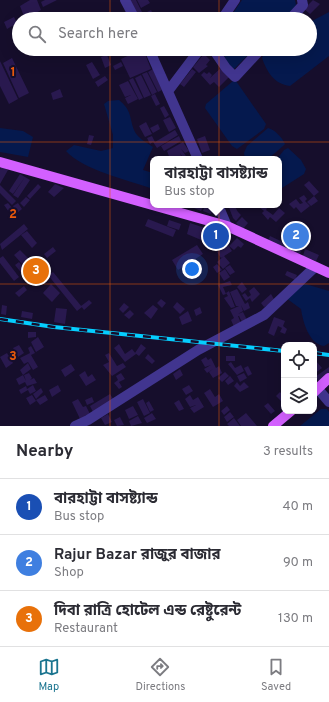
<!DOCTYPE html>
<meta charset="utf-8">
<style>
:root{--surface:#fff;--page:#f7f7f7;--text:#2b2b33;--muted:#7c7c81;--line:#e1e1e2;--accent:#1a748f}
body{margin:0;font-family:Overpass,"Noto Sans Bengali",sans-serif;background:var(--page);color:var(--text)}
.controls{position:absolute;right:12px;bottom:12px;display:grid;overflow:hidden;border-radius:8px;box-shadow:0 4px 16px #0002}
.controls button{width:36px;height:36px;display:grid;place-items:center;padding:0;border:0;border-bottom:1px solid var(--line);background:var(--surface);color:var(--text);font:20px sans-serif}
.you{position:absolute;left:192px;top:269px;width:14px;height:14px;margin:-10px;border:3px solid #fff;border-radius:50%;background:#1a73e8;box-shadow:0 0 0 6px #1a73e833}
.badge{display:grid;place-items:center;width:26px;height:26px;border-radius:50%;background:var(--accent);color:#fff;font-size:13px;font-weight:700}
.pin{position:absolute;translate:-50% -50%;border:2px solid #fff;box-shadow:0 1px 4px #0006}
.popup{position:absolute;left:150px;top:156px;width:132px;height:52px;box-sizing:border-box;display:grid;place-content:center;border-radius:8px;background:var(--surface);filter:drop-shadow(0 1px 3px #0005);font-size:13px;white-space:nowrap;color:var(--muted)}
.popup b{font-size:15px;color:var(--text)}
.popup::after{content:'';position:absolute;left:50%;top:100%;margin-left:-8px;border:8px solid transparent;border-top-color:var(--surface)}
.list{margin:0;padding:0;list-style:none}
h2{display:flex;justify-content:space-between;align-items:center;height:52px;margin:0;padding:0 16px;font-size:17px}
h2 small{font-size:13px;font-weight:400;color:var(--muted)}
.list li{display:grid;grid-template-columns:26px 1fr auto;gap:12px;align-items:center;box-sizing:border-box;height:56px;padding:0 16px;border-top:1px solid var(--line)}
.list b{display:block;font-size:15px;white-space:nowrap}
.list p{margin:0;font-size:13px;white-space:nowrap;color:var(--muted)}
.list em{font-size:13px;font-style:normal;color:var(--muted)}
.icon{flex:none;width:22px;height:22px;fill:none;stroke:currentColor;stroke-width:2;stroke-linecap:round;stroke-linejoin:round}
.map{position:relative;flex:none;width:329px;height:426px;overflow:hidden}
.search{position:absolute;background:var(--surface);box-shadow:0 4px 16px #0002;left:12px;right:12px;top:12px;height:44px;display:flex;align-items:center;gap:10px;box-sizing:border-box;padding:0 14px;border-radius:22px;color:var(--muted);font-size:15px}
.sheet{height:220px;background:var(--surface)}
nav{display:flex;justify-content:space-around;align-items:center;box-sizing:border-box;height:56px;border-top:1px solid var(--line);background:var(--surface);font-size:11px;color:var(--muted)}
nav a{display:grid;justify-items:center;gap:2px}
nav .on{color:var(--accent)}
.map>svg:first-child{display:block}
.water{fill:#05194e}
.building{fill:#29194f}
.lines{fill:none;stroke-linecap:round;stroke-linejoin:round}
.minor{stroke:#41358f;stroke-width:10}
.major{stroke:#d360ff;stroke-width:10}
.rail-casing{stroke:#05ceff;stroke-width:4}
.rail{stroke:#160e2c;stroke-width:2.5;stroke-dasharray:8;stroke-linecap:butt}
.grid{fill:none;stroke:#e8590c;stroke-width:1;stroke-opacity:0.55}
.grid-label{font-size:13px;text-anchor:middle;font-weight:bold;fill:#e8590c;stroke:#160e2c;stroke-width:4;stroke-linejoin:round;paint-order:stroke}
</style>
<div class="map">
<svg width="329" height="426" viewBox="0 0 329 426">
<rect width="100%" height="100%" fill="#160e2c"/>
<path class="water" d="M242 0H295L296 5 285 19H229Z
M329 12V56L290 86C274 84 267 72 262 58L266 49H310V22Z
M221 49H254L234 69 228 64Z
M233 81H236L266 124 264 129 237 149 232 146 205 108 206 104Z
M119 100C132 111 129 116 134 130 137 138 146 142 153 147L143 170 153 173V189C128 180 83 170 66 151L74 145 101 151 113 148V135L104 104 108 101Z
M0 128 23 131 33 137 28 157 0 152Z
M268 128C275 130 282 137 285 144L283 146 268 159H245L244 153 247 146Z
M288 148 301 160 306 169 304 174 282 188H279V159H277L284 150Z
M302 283 329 291V343L324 346C309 344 303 322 301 309L286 298Z
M321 409H327L329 412V426H300Z"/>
<path class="building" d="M30 0H37L41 10 25 19 20 6Z
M45 0H57L43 7 41 2Z
M130 0H136L142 12 137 14Z
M137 0H148L150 3 141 8Z
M313 0 320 4 310 14 304 9Z
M151 10 154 16 149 19H140L139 16Z
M14 17 17 23 7 29 4 22Z
M132 49H143L151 69 130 78 121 59 134 53Z
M204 54 210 60 206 65 208 66 199 73 193 67Z
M107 55 111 65 105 68 101 57Z
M12 58 29 93 19 98 3 63Z
M0 61 18 99 9 104 0 86Z
M92 62 100 75 93 79 86 65Z
M121 62 123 66 115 70 113 66Z
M223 66 231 75 219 87 214 82 210 85 201 75 204 72 207 74 209 72 212 75 210 78Z
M153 69 162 90 158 92 148 72Z
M192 69 196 72 184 87 180 84Z
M147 72 157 92 152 95 142 74Z
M141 75 151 95 144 98 135 78Z
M105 76 108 80 98 87 95 82Z
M133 78 143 98 139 100 129 80Z
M128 81 138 99 128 104 125 98 131 95 125 97 119 85Z
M60 89 63 97 53 100 51 93Z
M155 94 160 104 156 106 151 96Z
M164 106 169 115 165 118 160 108Z
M170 117 176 128 169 132 163 120Z
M146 122 152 134 145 137 139 126Z
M158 124 160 129 153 133 150 128Z
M175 130 178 135 157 148 153 142 150 144 147 138 152 136 155 142Z
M89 135 94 136 91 145 87 144Z
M179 136 181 141 164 151 161 146Z
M205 136 210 150 202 153 197 139Z
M183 142 189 151 185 153 181 149 186 156 183 158 180 153 182 158 180 159H170L167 151Z
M2 166 8 170 0 184V169Z
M20 174 25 177 13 194 9 191Z
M25 177 30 180 18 198 13 195Z
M309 181 319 192 314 196 304 185Z
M38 184 41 187 30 199 27 196Z
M55 184 64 188 54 197 48 192Z
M0 185 16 201 12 205 0 193Z
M304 195 307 199 305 201 310 206 301 213 296 207 294 209 289 204 296 199 300 204 303 203 299 198Z
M314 196 318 201 311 206 307 202Z
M26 197 30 200 24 207 20 203Z
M8 203 13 209 9 212 4 205Z
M18 203 22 209 17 213 13 206Z
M187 205H204L201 211Z
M205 205 214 207 211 214 203 211Z
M228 205H234L238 212 241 215 236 221 233 218Z
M261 205 267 208 266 210 273 215 279 208 285 213 276 222 270 217 268 220 262 213 264 211 259 207Z
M242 217 248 223 242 230 236 223Z
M148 219 176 230 173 237 145 226Z
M169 220 181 224 179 230 167 226Z
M190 223 232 237 220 248 187 234Z
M24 224 28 229 2 250 0 244Z
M302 226 312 235 307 240 297 231Z
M27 231 37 243 32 248 21 235Z
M270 236 287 244 285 248 268 241Z
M237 238 244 244 241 248 238 246 234 250 229 246Z
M288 244 302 250 299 255 286 249Z
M197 245 203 254 178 270 172 260Z
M228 245 232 251 221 258 217 252Z
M53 247 56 251 47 258 44 254Z
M305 249 319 255 316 261 303 256Z
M20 250 29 259 23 265 14 255Z
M3 256 19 277 14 281 0 263V258Z
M224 256 230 263 223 269 217 262Z
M33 259 38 264 28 272 24 266Z
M19 262 27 272 23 275 15 265Z
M217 264 222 270 217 273 213 267Z
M230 265 235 272 230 275 225 268Z
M37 266 41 270 34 275 31 271Z
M225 269 230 277 224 281 219 273Z
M287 271 297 275 295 280 285 275Z
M53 272 82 307 77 311 48 275Z
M230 281 232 285 223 287 226 294 223 295 218 285Z
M242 282 247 289 242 293 237 287Z
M51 284 60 293 52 302 43 293Z
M24 286 27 290 19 297 15 293Z
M254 287 260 294 252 302 250 298 246 301 242 295 245 293 248 297 251 295 249 291Z
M237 289 245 304 248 302 250 308 244 311 241 305 243 311 238 314 243 312 247 320 242 322 239 316H238L242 326 235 329 231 320 234 318 230 310 239 306H236L230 292Z
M229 291 235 307 231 308 224 298 228 296 226 293Z
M271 294 275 301 264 307 261 303Z
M161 299 166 303 162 308 157 303Z
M89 300 92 303 84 310 81 306Z
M177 302 185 309 180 314 173 307Z
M124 303 129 307 123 313 119 309Z
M2 305 7 306 6 315 1 314Z
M153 305 158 309 151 319 144 313Z
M200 307 202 313 196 316 194 310Z
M56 308 67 309 65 324 54 322Z
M130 310 134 314 129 319 124 315Z
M22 311 33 313 32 319 21 317Z
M188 311 192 321 182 325 179 317Z
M274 317 285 321 283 326 287 329 285 334 280 332 282 328 278 326 274 336 268 333Z
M28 332H36V337L28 338Z
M38 337 44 347 36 352 31 342Z
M119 344 125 354 132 349 136 354 125 362 114 348Z
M141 344 146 348 139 356 135 353Z
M19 345 24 353 18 357 13 348Z
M31 346 35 353 31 355 38 367 33 370 28 362 24 364 20 358 30 353 28 348Z
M7 353 13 363 6 368 0 357Z
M109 353 117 366 123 363 126 367 112 376 103 365 109 362 105 355Z
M148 354 155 361 152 364 145 358Z
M226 356H235V361H226Z
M206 357 208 360 211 358 216 368 219 366 222 373 213 378 209 372 213 369 207 373 204 369 211 365 205 367 201 360Z
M314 361H316L322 368 314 374Z
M231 362 235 368 241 365 244 371 237 375 228 364Z
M28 363 31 369 23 375 20 370Z
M71 364 75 370 65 377 61 370Z
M248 366 252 374 248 376 244 368Z
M329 367V373L319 381 315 377Z
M180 369 183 375 176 380 173 374Z
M85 371 88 377 92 374 96 380 86 386 79 375Z
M225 372 229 376 222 382 218 378Z
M29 373 32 378 30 380 34 378 37 383 27 386 25 382 19 385 16 379 23 375 26 381 24 375Z
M121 373 125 379 119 382 122 387 119 389 114 383 118 380 116 376Z
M244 373 247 378 240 382 237 376Z
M230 376 234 381 228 385 225 381Z
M237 382 240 386 244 382 249 387 240 392 234 386Z
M33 385 36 391 30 394 28 390 21 394 19 390 26 386 27 389Z
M58 385 61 391 52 397 49 390Z
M189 385 193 391 186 395 182 389Z
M41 388 43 392 36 399 33 394Z
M210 389 215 397 219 394 223 401 213 407 204 393Z
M280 392 284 397V404L276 396Z
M110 394 115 402 94 414 90 406Z
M32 395 36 401 30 405 26 398Z
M45 395 48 400 40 405 36 400Z
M190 395 193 400 198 397 204 407 194 413 190 408 196 405 190 407 185 399Z
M92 397 94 402 87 405 85 400Z
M78 399 83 407 86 406 91 416 81 421 72 402Z
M143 399 150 413 144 416 137 402Z
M179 400 184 409 179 411 174 403Z
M149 401 154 410 150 412 146 403Z
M268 403 275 411 271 414 264 406Z
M133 406 138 415 129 419 125 410Z
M227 406 230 410 224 415 221 411Z
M230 412 234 417 227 422 224 417Z
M152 413 156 419 147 423 144 418Z
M246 413 257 426H241L237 420Z
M108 414 112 422 105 425 101 418Z
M138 416 142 423 131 426 129 421Z
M120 417 124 425 117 426 114 420Z
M234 418 240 426H229L227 424Z"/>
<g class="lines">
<path class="minor" d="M125 0 135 19
M222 19 235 0
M290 19 303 5 302 0
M149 49 198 159
M213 49 226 68 235 77 261 49
M169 90 200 49
M218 205 227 226
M318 389 329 402
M75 426 88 420 198 350 264 315 315 267"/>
<path class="major" d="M0 162 227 226 329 273
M314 392 329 378
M273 426 291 411"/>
<g class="rail-casing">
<path id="rail" d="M0 319 54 327 284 351
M314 353 329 355"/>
</g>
<use href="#rail" class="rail"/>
</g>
<path class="grid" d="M110 0V19M219 0V19M110 49V426M219 49V426M0 142H329M0 284H329"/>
<g class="grid-label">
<text x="13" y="76">1</text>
<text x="13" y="218">2</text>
<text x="13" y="360">3</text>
</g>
</svg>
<div class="controls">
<button><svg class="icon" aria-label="locate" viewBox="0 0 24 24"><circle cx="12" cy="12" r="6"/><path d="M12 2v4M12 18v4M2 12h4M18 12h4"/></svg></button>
<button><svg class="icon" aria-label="layers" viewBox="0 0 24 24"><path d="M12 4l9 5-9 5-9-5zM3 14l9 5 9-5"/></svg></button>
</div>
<div class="you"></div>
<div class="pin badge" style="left:216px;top:236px;background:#1a4fb4">1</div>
<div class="popup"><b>বারহাট্টা বাসষ্ট্যান্ড</b>Bus stop</div>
<div class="pin badge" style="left:296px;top:236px;background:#3f7fe0">2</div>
<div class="pin badge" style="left:36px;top:271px;background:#e8710a">3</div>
<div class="search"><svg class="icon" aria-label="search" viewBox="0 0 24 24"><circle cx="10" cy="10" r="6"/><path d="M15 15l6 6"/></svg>Search here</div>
</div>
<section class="sheet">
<h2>Nearby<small>3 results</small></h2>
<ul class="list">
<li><span class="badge" style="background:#1a4fb4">1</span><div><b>বারহাট্টা বাসষ্ট্যান্ড</b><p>Bus stop</p></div><em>40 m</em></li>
<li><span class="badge" style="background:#3f7fe0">2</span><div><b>Rajur Bazar রাজুর বাজার</b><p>Shop</p></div><em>90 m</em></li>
<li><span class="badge" style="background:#e8710a">3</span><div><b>দিবা রাত্রি হোটেল এন্ড রেষ্টুরেন্ট</b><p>Restaurant</p></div><em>130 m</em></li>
</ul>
</section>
<nav>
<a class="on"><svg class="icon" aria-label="map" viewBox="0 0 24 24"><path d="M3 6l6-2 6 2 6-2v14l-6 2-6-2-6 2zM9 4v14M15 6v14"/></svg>Map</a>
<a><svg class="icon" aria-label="directions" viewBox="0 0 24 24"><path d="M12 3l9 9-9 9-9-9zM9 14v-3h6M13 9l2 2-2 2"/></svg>Directions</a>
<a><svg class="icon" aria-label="saved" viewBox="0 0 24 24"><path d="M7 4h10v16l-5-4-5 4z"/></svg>Saved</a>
</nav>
